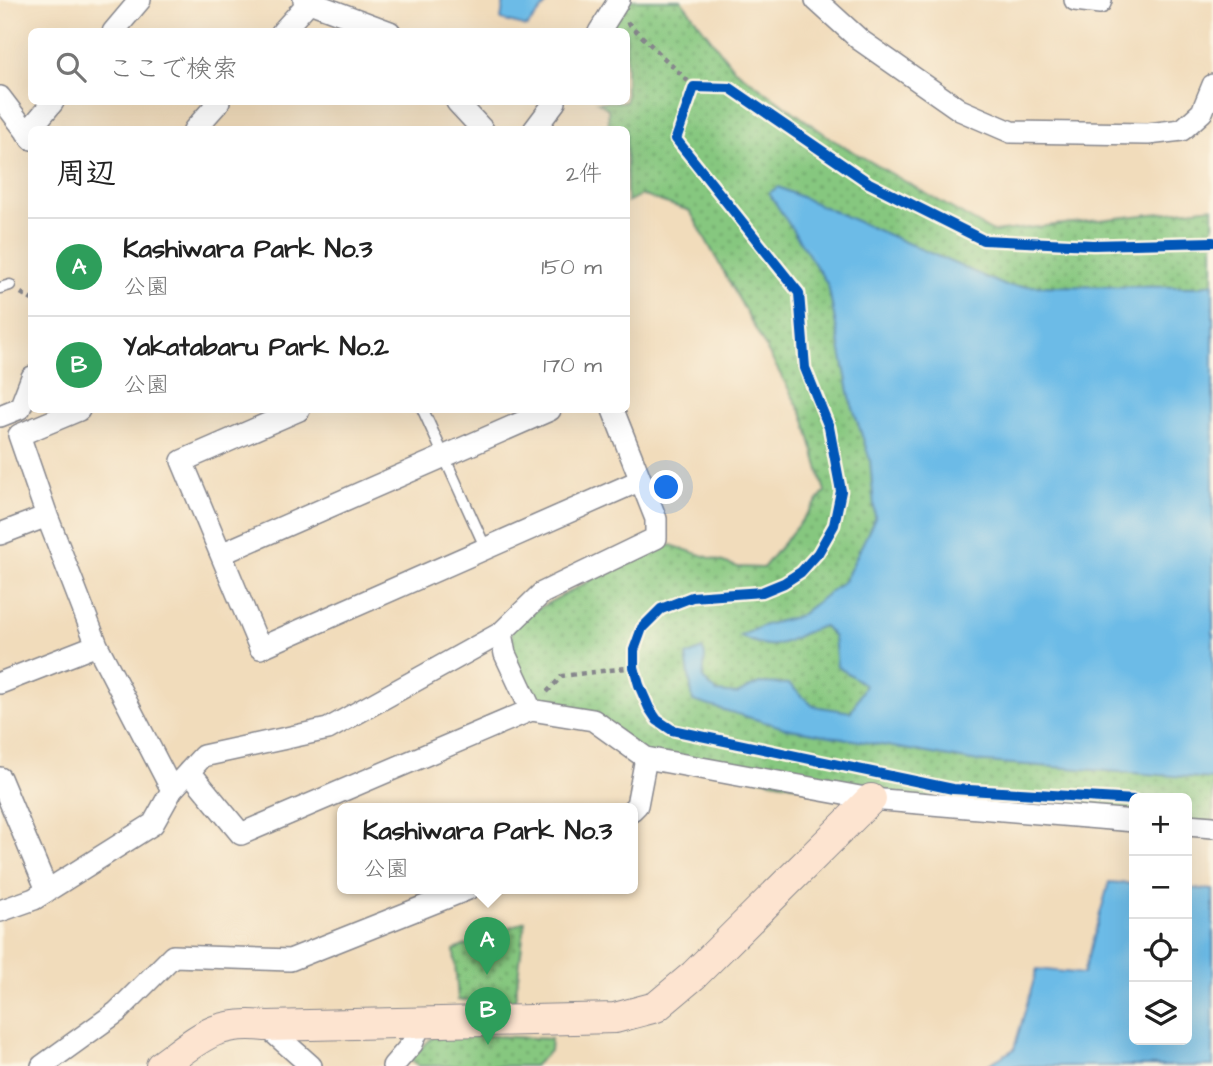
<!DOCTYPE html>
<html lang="ja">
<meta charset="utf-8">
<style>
:root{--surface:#fff;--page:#f6f6f6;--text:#222;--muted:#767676;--line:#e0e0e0;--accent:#b45309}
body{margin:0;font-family:"Architects Daughter","Klee One",sans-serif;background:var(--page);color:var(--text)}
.controls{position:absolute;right:21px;bottom:21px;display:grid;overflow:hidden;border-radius:10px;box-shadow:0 7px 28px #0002}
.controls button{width:63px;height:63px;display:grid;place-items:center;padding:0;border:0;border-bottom:2px solid var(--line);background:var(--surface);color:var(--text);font:35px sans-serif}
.you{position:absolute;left:667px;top:488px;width:24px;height:24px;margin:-18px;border:5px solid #fff;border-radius:50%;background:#1a73e8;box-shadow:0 0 0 10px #1a73e833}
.badge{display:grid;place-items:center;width:46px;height:46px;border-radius:50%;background:var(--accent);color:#fff;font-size:23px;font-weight:700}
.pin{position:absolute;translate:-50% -58px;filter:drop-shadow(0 2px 4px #0008)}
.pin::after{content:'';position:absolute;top:37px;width:24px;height:21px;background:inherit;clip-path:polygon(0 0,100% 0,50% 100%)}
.popup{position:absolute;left:337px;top:803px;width:301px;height:91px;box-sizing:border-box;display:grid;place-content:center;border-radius:10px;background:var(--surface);filter:drop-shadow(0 2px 5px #0005);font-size:23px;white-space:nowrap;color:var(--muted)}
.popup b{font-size:26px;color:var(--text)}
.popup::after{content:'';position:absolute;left:50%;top:100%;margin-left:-14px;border:14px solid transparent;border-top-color:var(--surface)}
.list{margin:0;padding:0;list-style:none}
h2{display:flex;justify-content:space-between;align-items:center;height:91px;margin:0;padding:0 28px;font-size:30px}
h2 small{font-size:23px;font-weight:400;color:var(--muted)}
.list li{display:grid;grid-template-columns:46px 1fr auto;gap:21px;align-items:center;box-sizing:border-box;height:98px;padding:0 28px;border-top:2px solid var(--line)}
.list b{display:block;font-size:26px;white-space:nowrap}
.list p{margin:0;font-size:23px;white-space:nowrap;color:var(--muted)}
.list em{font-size:23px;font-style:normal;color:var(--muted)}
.icon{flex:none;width:38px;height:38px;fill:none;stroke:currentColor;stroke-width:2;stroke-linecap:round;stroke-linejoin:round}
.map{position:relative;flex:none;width:1213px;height:1066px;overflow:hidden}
.search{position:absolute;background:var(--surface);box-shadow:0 7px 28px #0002;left:28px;top:28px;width:602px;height:77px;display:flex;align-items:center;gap:18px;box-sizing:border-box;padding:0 24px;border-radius:10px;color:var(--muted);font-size:26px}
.panel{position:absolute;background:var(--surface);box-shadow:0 7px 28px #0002;left:28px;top:126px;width:602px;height:287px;border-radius:10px}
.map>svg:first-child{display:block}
.park{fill:url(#park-dots);stroke:#507b6e;stroke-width:2}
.water{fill:#6cbbe7;stroke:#4475a2;stroke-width:2}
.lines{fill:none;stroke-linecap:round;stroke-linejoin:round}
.lane-casing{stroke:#86868c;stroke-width:13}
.street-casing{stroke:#86868c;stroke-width:24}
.secondary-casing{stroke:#86868c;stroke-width:32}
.path{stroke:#86868c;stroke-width:4.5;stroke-dasharray:5 5;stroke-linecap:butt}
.lane{stroke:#fff;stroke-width:10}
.street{stroke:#fff;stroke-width:21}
.secondary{stroke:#fde4d0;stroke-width:30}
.cycleway-casing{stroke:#fcf5e5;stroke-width:15}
.cycleway{stroke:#0057b8;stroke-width:10}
</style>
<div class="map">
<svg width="1213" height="1066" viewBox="0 0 1213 1066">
<defs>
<pattern id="park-dots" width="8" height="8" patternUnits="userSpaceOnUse" patternTransform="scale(1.75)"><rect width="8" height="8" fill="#86c77f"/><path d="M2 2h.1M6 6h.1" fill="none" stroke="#6da26b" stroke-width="1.8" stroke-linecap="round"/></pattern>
</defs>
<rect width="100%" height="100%" fill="#fcf5e5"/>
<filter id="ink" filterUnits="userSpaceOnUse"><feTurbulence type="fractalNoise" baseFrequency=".0143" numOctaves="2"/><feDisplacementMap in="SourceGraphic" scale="14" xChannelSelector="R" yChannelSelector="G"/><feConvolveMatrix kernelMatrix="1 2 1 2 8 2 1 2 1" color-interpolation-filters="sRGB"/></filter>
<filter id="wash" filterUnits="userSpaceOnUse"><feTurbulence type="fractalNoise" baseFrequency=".00686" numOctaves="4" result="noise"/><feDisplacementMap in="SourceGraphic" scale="28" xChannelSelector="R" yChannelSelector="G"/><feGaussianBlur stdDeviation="1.57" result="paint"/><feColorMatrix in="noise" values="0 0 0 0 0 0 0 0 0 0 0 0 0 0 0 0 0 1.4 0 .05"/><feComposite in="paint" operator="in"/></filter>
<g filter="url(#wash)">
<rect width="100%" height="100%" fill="#f1dcbb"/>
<path class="park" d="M619 0H681L734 69 833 140 993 232 1213 207V827L1187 824V798H1134V820L871 799 646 758 593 720 531 710 513 660 511 623 628 560 671 545 738 567 763 568 825 492 804 417 690 211 641 195 627 202 626 130 604 129 609 127 608 109 598 102H626V32L599 31Z
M525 921 515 1001 458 1000 454 950Z
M437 1033 551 1039 550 1051 534 1066H419L410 1059Z"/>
<path class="water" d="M504 0H550L527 27 501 20Z
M778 187 1006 286 1198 287 1213 283V779L972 761 785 728 693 701 686 656 702 649 705 655 703 679 717 692 737 694 759 683 789 684 813 706 851 712 865 685 837 666 834 637 824 626C784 637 783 657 740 636L765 625 799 616 845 580 875 518 870 460 851 402 828 285 769 193Z
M1109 882 1134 884V1040H1187V888L1213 890V1066H986L1014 1049 1037 969 1083 974Z"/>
</g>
<g filter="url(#ink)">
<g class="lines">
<g class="lane-casing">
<path id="lane" d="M0 288 10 285
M423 410 486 549"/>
</g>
<g class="street-casing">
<path id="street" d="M304 0 390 32
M816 0 860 40 960 110 1011 132 1148 134 1182 130 1202 112 1213 85
M1075 0 1100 3 1101 0
M113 32 140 0
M282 32 309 2
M599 32 619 0
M0 97 32 139
M457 102 483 130
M194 130 219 102
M534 130 555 102
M27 133 53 102
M299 410 182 461 260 648 641 480
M0 416 20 408 32 377
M47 516 97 645 172 790
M0 534 47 516 19 435 79 410
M221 554 550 410
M501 633 505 654 531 710 593 720 646 758 637 805 632 810
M0 683 97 645
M646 758 871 799 1134 821
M189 771 241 834 531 710
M0 778 47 890
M1187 825 1213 827
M0 911 34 899 153 824 172 790 203 756 328 729 501 633 542 593 656 538V519L613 410
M266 1026 311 1066
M42 1066 117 1012 173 956 290 960 468 889
M393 1066 412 1044 421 1022"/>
</g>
<g class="secondary-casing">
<path id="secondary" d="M161 1066C200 1038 216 1020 266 1026L615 1018 656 1007 694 975 871 799"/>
</g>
<path class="path" d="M627 22 694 87
M21 293 32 300
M547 692 562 676 634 667
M904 778 672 730C651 715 639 694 634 668 632 658 635 648 638 638 659 579 741 606 784 583 806 571 821 550 832 528 845 501 838 452 828 425 821 406 808 386 805 366 802 349 804 304 798 292 790 276 773 261 762 247 733 211 704 175 676 139L694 87 730 88 869 183 983 240 1093 245 1213 242"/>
<use href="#lane" class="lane"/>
<use href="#street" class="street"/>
<use href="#secondary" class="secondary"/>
<g class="cycleway-casing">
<path id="cycleway" d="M1134 800 953 789 672 730 657 720 649 708 639 685 634 667V650L642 628 661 609 692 597 762 592 784 583 801 572 818 553 834 525 841 491 829 427 805 368 799 293 676 139 694 87 730 88 869 183 983 240 1093 245 1213 242"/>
</g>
<use href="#cycleway" class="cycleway"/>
</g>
</g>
</svg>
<div class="controls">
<button>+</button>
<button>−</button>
<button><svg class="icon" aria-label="locate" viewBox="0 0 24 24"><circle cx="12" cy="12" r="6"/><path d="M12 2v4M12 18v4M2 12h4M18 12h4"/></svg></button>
<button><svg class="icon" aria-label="layers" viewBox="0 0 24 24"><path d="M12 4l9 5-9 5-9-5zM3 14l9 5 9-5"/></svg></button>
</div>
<div class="you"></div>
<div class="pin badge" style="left:487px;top:975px;background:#2e9e5b">A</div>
<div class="popup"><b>Kashiwara Park No.3</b>公園</div>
<div class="pin badge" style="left:488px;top:1045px;background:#2e9e5b">B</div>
<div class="search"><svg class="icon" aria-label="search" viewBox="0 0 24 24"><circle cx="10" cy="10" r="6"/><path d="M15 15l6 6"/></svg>ここで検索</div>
<section class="panel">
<h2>周辺<small>2件</small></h2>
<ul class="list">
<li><span class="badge" style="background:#2e9e5b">A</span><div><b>Kashiwara Park No.3</b><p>公園</p></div><em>150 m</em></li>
<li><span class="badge" style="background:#2e9e5b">B</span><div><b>Yakatabaru Park No.2</b><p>公園</p></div><em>170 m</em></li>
</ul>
</section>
</div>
